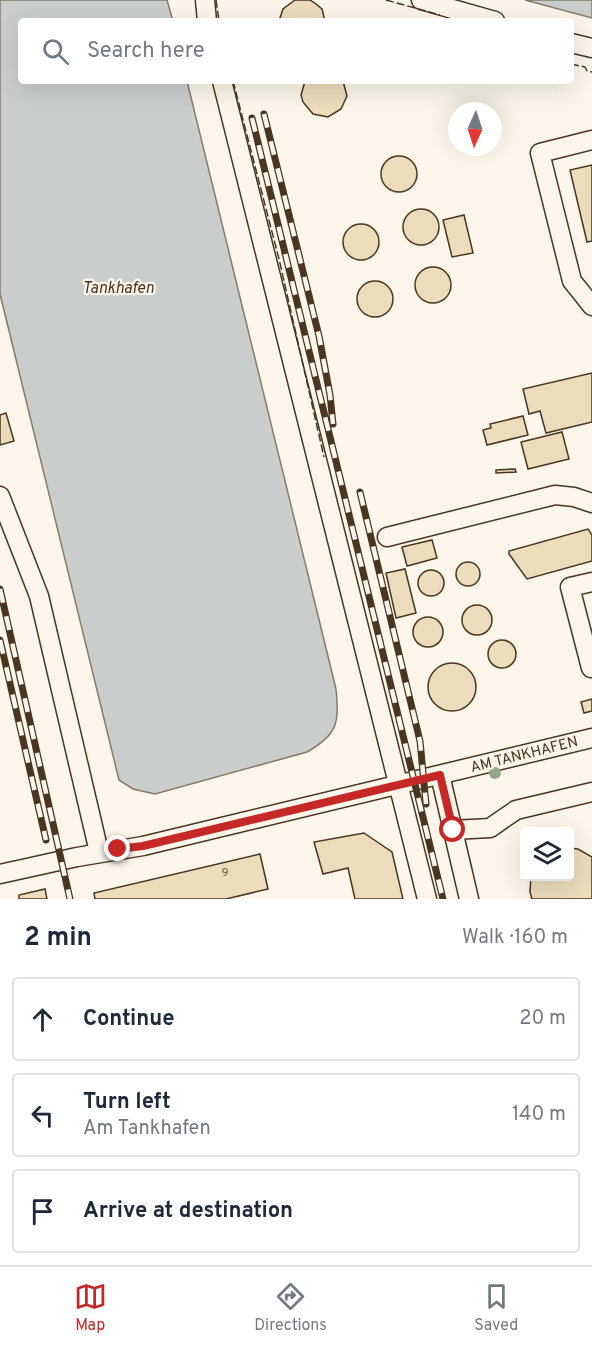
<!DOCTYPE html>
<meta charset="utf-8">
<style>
:root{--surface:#fff;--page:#f6f6f7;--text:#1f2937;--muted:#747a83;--line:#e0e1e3;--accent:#c62828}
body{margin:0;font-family:Overpass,sans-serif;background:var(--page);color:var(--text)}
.controls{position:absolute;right:18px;bottom:18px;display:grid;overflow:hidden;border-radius:6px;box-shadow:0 6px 24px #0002}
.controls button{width:54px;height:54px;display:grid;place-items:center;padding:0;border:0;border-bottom:2px solid var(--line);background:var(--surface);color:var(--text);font:30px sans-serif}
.compass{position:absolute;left:448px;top:102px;width:54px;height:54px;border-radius:50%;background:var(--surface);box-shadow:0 6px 24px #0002;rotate:183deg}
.stop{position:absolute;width:18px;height:18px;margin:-14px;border:4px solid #c62828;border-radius:50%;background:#fff}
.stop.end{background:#c62828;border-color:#fff;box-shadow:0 2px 6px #0008}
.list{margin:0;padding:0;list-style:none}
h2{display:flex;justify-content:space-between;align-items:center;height:78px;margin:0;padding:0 24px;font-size:26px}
h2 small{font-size:20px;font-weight:400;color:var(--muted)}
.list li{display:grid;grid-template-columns:39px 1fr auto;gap:18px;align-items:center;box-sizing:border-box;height:84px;margin:0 12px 12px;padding:0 12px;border:2px solid var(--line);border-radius:6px}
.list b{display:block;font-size:22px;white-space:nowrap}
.list p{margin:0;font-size:20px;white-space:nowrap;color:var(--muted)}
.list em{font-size:20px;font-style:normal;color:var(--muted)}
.icon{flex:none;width:33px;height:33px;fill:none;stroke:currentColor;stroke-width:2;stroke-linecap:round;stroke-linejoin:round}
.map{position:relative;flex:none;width:592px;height:899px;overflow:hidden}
.search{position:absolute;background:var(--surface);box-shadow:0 6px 24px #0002;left:18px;right:18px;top:18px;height:66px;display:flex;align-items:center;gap:15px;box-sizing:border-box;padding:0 21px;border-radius:6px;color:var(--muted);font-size:22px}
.sheet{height:366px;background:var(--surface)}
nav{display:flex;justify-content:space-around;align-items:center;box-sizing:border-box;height:84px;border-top:2px solid var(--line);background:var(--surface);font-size:16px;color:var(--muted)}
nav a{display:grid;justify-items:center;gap:3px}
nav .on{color:var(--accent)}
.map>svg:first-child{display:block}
.water{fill:#c9cecd;stroke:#887966;stroke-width:1.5}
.building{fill:#ecdcbc;stroke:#4a3520;stroke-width:1.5}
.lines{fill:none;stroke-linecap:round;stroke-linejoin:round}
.minor-casing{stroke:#4a3520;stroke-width:21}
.minor{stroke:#fbf6e9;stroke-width:18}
.rail-casing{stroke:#4a3520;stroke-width:7}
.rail{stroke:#fbf6e9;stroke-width:4.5;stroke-dasharray:14;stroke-linecap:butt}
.fence{stroke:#4a3520;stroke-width:1.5;stroke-dasharray:8 3;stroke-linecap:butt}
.tree{fill:#96a887}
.route{stroke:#c62828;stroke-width:8}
.labels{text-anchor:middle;stroke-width:4.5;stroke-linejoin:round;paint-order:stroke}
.number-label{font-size:12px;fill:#725f47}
.street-label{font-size:15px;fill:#4a3520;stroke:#fbf6e9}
.water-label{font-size:16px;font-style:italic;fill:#4a3520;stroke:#fbf6e9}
</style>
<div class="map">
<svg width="592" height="899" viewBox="0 0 592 899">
<rect width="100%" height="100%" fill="#fbf6e9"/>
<path class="water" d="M0 0H167L173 21H21V81H187L336 689C340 723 337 735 307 752L155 794 133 789 119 780 0 294Z
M526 0H592V18L525 0Z"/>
<path class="building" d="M295 0H310L316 4 322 9 325 21H279L283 9Z
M305 81H343L347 96 341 109 328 117 313 114 303 102 301 95Z
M381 174a18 18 0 1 1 36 0a18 18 0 1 1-36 0Z
M592 165V241L587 242 570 170Z
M403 227a18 18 0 1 1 36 0a18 18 0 1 1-36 0Z
M464 215 473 253 452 257 443 220Z
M343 242a18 18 0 1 1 36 0a18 18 0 1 1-36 0Z
M415 285a18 18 0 1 1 36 0a18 18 0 1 1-36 0Z
M357 299a18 18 0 1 1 36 0a18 18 0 1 1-36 0Z
M592 373V422L546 433 540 411 529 414 523 389Z
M6 413 14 441 0 445V415Z
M523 416 528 435 487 445 483 430 491 428 490 424Z
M562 432 569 459 528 469 521 442Z
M515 469 516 472 496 473V470Z
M588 529 592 535V561L527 579 509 554V551Z
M432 540 437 558 407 566 402 547Z
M456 574a12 12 0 1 1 24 0a12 12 0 1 1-24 0Z
M405 569 416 613 396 618 386 573Z
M418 583a13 13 0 1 1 26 0a13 13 0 1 1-26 0Z
M462 620a15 15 0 1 1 30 0a15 15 0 1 1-30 0Z
M413 632a15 15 0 1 1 30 0a15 15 0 1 1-30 0Z
M488 654a14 14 0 1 1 28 0a14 14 0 1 1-28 0Z
M428 687a24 24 0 1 1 48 0a24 24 0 1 1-48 0Z
M592 699V711L584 713 581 702Z
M364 833 392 852 403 899H355L348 868 323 874 314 842Z
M570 848 578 849 592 857V899H532L530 892 531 876H570Z
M260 854 268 889 226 899H95L94 893Z
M45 889 47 899H19V895Z"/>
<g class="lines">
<g class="minor-casing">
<path id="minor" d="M205 0 207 21
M421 0 495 21
M571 43 592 48
M222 81 427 899
M592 140 540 153 572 281 592 306
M0 496 39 596 99 852
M387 537 555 495 574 497 592 503
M591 668 570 587 592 582
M440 775 469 899
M453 830 490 828 516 810 592 792
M0 874 77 857 143 846 592 738"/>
</g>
<use href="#minor" class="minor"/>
<g class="rail-casing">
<path id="rail" d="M264 114 319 336 330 395 333 424
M252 118 443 899
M360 492 420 741 426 804
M0 589 70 899
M0 640 46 840"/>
</g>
<use href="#rail" class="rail"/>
<path class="fence" d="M216 0 219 21
M386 0 440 15
M571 64 585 67 587 71 592 72
M233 81 279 259 324 457"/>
</g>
<circle class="tree" cx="495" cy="773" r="6"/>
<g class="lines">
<path class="route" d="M118 849 143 846 440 775 453 830"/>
</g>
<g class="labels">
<g class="number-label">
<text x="225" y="876">9</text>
</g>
<g class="street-label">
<text transform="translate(524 754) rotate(-14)" y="5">AM TANKHAFEN</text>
</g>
<g class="water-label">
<text x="118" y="293">Tankhafen</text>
</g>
</g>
</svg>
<div class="controls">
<button><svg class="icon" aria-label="layers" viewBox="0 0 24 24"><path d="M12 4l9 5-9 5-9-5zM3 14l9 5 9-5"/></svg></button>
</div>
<svg class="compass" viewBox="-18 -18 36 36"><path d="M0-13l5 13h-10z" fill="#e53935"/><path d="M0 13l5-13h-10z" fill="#747a83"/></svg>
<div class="stop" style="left:453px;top:830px"></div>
<div class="stop end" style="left:118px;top:849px"></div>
<div class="search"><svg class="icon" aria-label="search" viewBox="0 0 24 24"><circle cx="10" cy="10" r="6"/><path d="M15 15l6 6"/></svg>Search here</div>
</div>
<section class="sheet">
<h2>2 min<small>Walk · 160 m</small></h2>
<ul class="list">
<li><svg class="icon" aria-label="ahead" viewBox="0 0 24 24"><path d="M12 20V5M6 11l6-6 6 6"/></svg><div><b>Continue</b></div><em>20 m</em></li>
<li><svg class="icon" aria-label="left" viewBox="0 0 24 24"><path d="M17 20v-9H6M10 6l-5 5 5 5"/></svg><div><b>Turn left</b><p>Am Tankhafen</p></div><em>140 m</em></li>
<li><svg class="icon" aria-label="arrive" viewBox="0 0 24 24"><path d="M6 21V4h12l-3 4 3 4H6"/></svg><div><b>Arrive at destination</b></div></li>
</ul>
</section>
<nav>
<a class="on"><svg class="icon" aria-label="map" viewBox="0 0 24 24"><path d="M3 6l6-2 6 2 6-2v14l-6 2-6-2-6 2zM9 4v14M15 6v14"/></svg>Map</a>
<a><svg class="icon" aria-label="directions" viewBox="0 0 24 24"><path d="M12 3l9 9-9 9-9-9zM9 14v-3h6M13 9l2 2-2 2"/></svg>Directions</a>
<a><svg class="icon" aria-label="saved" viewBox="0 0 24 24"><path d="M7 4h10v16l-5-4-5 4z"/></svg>Saved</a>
</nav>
